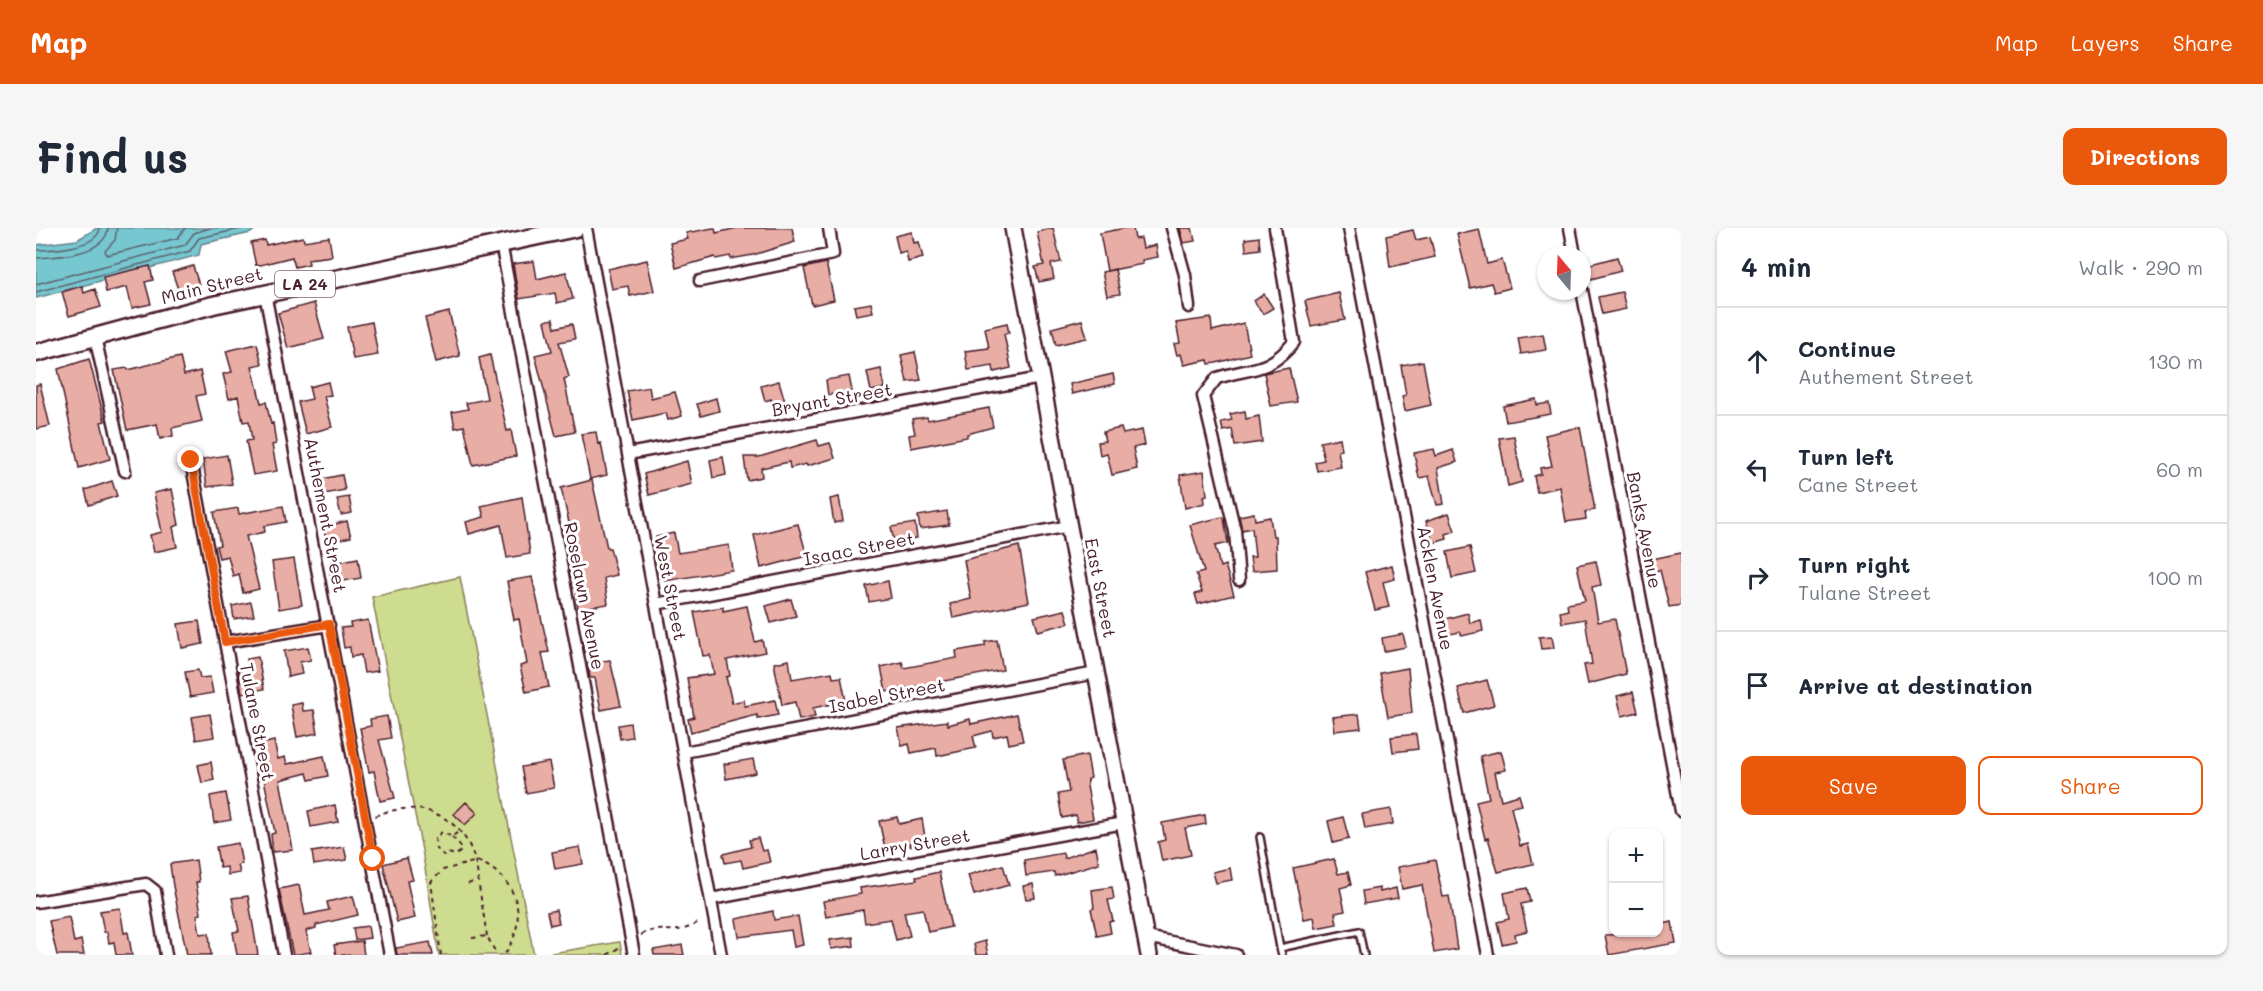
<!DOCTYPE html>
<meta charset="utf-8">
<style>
:root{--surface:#fff;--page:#f6f6f7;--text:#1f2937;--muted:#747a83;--line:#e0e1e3;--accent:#ea580c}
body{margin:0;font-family:Mali,sans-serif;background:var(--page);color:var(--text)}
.controls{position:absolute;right:18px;bottom:18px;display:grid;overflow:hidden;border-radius:12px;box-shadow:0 2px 4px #0004}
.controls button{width:54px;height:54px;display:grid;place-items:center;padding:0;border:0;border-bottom:2px solid var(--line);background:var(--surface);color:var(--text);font:30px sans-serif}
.compass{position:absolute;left:1501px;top:18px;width:54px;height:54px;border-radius:50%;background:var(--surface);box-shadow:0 2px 4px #0004;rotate:341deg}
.stop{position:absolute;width:18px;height:18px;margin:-14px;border:4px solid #ea580c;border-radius:50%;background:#fff}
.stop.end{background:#ea580c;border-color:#fff;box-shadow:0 2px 6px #0008}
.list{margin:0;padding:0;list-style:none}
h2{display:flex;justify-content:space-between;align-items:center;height:78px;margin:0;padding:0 24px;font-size:26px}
h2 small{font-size:20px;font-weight:400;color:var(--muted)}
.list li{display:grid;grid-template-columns:39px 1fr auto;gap:18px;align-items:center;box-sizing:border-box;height:108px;padding:0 24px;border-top:2px solid var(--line)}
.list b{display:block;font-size:22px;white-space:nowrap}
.list p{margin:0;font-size:20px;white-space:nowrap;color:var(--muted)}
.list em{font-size:20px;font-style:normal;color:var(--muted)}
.actions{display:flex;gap:12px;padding:18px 24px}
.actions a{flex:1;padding:14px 0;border:2px solid var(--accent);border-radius:12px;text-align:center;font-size:21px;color:var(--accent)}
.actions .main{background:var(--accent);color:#fff}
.icon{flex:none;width:33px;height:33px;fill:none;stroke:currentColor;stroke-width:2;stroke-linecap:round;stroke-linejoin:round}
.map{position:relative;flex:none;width:1645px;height:727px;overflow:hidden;border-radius:12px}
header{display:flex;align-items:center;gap:36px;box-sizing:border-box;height:84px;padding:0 30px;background:var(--accent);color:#fff}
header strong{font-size:28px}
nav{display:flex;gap:33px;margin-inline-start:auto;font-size:21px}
.intro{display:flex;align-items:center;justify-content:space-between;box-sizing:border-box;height:144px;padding:0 36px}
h1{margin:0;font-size:42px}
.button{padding:15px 27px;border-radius:12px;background:var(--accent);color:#fff;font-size:21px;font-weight:700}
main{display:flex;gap:36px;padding:0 36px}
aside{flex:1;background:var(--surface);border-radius:12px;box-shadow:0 2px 4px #0004}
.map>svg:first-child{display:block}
.green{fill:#cedc8f;stroke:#8c7e5d;stroke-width:1.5}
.water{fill:#76c7d0;stroke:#64848e;stroke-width:1.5}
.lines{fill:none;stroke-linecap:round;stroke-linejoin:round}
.shore{stroke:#5c626d;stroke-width:1.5}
.building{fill:#e8aea6;stroke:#4a1f2b;stroke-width:1.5}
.lane-casing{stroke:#4a1f2b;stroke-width:10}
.street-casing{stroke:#4a1f2b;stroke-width:15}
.secondary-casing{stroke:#4a1f2b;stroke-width:20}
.primary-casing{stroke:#4a1f2b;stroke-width:21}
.path{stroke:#4a1f2b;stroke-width:2;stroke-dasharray:4.5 4.5;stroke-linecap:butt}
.lane{stroke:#fff;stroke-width:5}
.street{stroke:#fff;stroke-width:10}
.secondary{stroke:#fff;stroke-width:15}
.primary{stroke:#fff;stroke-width:16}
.route{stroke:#ea580c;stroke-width:8}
.labels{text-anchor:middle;stroke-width:6;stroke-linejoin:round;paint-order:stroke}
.shield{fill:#fff;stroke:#80626b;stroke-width:1.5}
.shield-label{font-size:16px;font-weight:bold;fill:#4a1f2b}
.street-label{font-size:18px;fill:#4a1f2b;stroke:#fff}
</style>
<header>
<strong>Map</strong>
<nav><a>Map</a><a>Layers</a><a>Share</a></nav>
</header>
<div class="intro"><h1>Find us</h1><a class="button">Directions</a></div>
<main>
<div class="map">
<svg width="1645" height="727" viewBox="0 0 1645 727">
<rect width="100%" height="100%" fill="#fff"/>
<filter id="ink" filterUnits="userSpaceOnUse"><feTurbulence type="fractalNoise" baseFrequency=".0167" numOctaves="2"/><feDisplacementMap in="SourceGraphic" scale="12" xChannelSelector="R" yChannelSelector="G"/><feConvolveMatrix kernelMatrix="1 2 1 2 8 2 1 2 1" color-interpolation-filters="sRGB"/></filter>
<g filter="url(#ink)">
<path class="green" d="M424 349 498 727H403L386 622 336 369Z
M584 714 586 727H504L583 714Z"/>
<path class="water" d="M61 0H220L215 5 165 16 163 27 0 70V17L41 12Z"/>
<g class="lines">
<path class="shore" d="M81 0 79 12 69 23 71 27 142 10 149 0
M0 22C16 22 62 20 64 0
M0 30C20 29 70 27 72 0
M0 56 149 17 158 5 174 0
M0 64 154 23 163 10 209 0"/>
</g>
<path class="building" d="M677 0H679L680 5 701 0H756L759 14 717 27 695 31 694 28 680 31 679 29 640 40 634 15 652 11 650 5Z
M1017 0 1025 34 1015 36 1018 51 1003 54 999 39 1008 37 1001 4Z
M1089 0H1097L1099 11 1105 10 1107 20 1120 17 1122 29 1106 32 1107 36 1071 43 1064 5Z
M1144 0H1156L1159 13 1148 15Z
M1443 1 1451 36 1466 32 1474 60 1458 64 1455 55 1434 60 1421 6Z
M1377 2 1380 12 1394 9 1399 29 1354 39 1350 8Z
M876 4 878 15 883 14 887 30 872 34 870 23 863 25 859 8Z
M267 9 268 13 293 9 296 28 272 31 273 36 259 39 256 29 220 38 215 15 229 12 230 17Z
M1223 9 1224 21 1210 23 1209 11Z
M1581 29 1585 43 1555 51 1551 37Z
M611 32 618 63 594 68 592 58 576 61 572 41Z
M498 33 501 51 530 44 537 71 521 75 519 65 483 71 477 36Z
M790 35 798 72 776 77 768 40Z
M114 38 117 52 109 54 115 76 96 80 91 59 70 64 67 49Z
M157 38 163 57 143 64 136 44Z
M1079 41 1084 66 1071 68 1066 44Z
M46 58 48 65 59 61 65 79 33 88 26 64Z
M1586 64 1590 81 1566 86 1562 69Z
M1303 65 1309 92 1275 98 1269 73Z
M1228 66 1237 80 1227 86 1218 73Z
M278 75 288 111 252 120 242 85Z
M835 75 837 84 820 87 818 78Z
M413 84 424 128 400 134 389 90Z
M1175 90 1176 103 1208 95 1214 126 1180 135 1173 136 1172 132 1148 137 1145 126 1141 127 1138 116 1144 115 1140 95Z
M517 91 519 100 536 96 539 111 523 114 533 149 528 151 539 204 520 208 499 127 516 123 509 93Z
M1046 92 1051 110 1020 117 1016 100Z
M336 94 342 127 317 131 311 99Z
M971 95 973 105 968 106 975 140 958 144 957 138 932 142 929 123 953 120 949 100Z
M1507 106 1510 122 1485 126 1482 110Z
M221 116 226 136 216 138 225 175 230 174 235 196 237 195 240 216 236 217 241 243 217 247 210 213 216 212 213 193 207 194 202 168 193 171 187 146 196 144 190 123Z
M879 124 885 152 871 154 865 127Z
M454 127 471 203 475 202 480 228 437 237 428 198 419 200 416 184 432 181 430 175 451 171 443 130Z
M144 129 148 147 164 143 169 166 160 168 166 193 136 200 137 208 124 211 121 196 91 202 78 142 91 140 92 142Z
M53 131 69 193 65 194 74 231 43 240 22 141Z
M1387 133 1395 177 1369 183 1366 168 1370 167 1365 137Z
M1253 140 1261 174 1235 178 1228 145Z
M845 141 849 160 835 163 831 144Z
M1077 146 1079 156 1036 166 1034 156Z
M813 148 816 163 792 167 790 152Z
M743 153 750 177 738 181 735 171 729 173 725 158Z
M292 154 295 167 288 168 296 199 270 206 262 174 276 171 273 159Z
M4 156 14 198 0 201V157Z
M613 159 615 170 639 164 646 188 632 192 630 185 597 192 591 163Z
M680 170 683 183 665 188 661 176Z
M1500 171 1501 177 1513 175 1515 186 1470 194 1467 178Z
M953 180 957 199 931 206V209L875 220 873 207 879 206 876 191 891 189 892 192Z
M1209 183 1210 191 1223 188 1226 214 1199 218 1196 201 1187 203 1185 194 1196 192 1194 186Z
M1544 199 1559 282 1549 284 1550 291 1530 294 1524 259 1501 264 1498 248 1505 246 1504 240 1516 238 1509 207Z
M1085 200 1087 206 1106 202 1109 217 1097 220 1101 241 1076 247 1071 225 1064 227 1062 214 1069 213 1067 204Z
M560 204 562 216 565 215 571 247 554 251 545 206Z
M1478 208 1486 254 1472 258 1463 210Z
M1304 210 1306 222 1302 223 1305 239 1281 243 1279 234 1288 232 1284 214Z
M781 212 783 218 794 215 799 230 771 238 770 236 754 240 753 234 725 240 726 249 711 252 708 229H723Z
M1398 221 1400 228 1417 222 1421 234 1402 240 1408 276 1401 277 1393 248 1383 250 1378 225Z
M191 227 196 256 171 259 167 231Z
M687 229 690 247 677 250 674 232Z
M651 233 656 256 613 267 608 246Z
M1168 243 1171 267 1168 268 1169 275 1149 280 1144 247Z
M306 247 309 262 283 267 280 252Z
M556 252 571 320H574L581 347 568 350 572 376 542 381 531 300 534 299 525 260Z
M76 253 81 268 53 277 49 262Z
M136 261 143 297 137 299 141 319 118 324 114 307 126 304 118 265Z
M313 269 316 285 305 287 301 271Z
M486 269 494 326 471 330 465 297 433 306 430 294 448 289 445 278Z
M803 269 807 293 798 295 794 271Z
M247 278 250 294 228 298 229 304 210 308 223 361 207 365 203 346 197 348 192 328 183 330 180 318 184 317 178 284 202 280 203 286Z
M911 283 913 297 884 301 882 288Z
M1218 285 1219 292 1234 289 1237 308H1240L1241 341 1216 343 1214 329H1219L1216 300 1206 302 1203 288Z
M1413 285 1419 303 1410 306 1411 311 1397 315 1390 293Z
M1186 289 1188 290 1192 315 1179 318 1184 339 1189 337 1198 367 1162 376 1159 366 1166 364 1160 346 1168 344 1154 297Z
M311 293 315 309 291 314 287 299Z
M879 295 881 310 858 314 855 299Z
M762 296 771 328 725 340 718 307Z
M638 305 642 325 693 317 696 342 629 353 620 309Z
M983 318 993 374 917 390 914 376 935 371 928 332Z
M1434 319 1440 345 1416 350 1411 324Z
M1645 325V377L1633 379 1624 342 1614 344 1611 332Z
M322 330 325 350 296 355 292 336Z
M258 331 266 377 243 381 236 334Z
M1560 333 1565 357 1556 359 1562 394 1579 391 1590 446 1552 456 1548 437 1556 436 1549 391 1526 395 1524 384 1532 382 1531 376 1549 373 1541 337Z
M1356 337 1359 351 1347 354 1353 379 1339 382 1329 344Z
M496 349 513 424 506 425 513 459 490 464 484 438 491 436 483 391 478 392 471 353Z
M852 353 855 370 833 374 830 358Z
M755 371 760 388 735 395 730 378Z
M215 374 218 388 198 391 196 378Z
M711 378 719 414 726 412 729 424 691 432 694 448 690 449 696 475 708 472 709 478 739 472 742 487 722 491 721 487 655 504 652 491 658 489 651 450 678 446 674 427 667 428 658 384 687 379V383Z
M1029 382 1033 395 1002 403 998 389Z
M1432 385 1434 395 1445 392 1447 403 1426 408 1424 404 1409 407 1405 392Z
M332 392 342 443 328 445 325 427 315 429 314 419 308 420 305 400 315 399 314 395Z
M163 393 167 416 146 420 142 396Z
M1367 406 1370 419 1348 423 1346 410Z
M1516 408 1518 420 1505 421 1503 409Z
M961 412 967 442 850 464 845 439 866 434 868 440 921 430 920 423 949 418V414Z
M272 419 275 432 264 434 266 446 252 449 248 423Z
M222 429 228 461 206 465 202 440 212 438 211 431Z
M574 432 585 478 565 482 559 450H554L552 435Z
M753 432 756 451 796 444 797 450 805 449 810 473 777 480 779 489 763 492 759 474 746 477 738 435Z
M1372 440 1376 485 1352 489 1344 445Z
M162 442 164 450 174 449 177 465 154 469 149 444Z
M1451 452 1458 477 1428 485 1422 460Z
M1597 464 1602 484 1586 488 1581 468Z
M266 475 267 483 278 482 282 505 261 509 255 477Z
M174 486 178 509 160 512 156 489Z
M981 486 987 513 973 516 971 506 957 509 956 503 937 508 940 520 901 528 900 520 875 525 873 516 866 518 862 500 911 493 912 497 934 491 935 496Z
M1323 486 1325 500 1299 503 1297 489Z
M351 488 355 510 343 512 359 570 344 573 338 543 333 544 324 500 335 498 334 491Z
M594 495 596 509 584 511 582 497Z
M1380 506 1382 521 1357 524 1355 509Z
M238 513 242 531 249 529 251 536 288 528 292 548 273 552 271 545 244 552 257 622 237 624 235 606 239 605 221 517Z
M1465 523 1470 542 1459 544 1465 572 1483 567 1486 577 1475 579 1484 618 1492 616 1497 636 1462 644 1452 610 1449 611 1440 573 1453 570 1444 528Z
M1051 527 1055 550 1052 551 1051 558 1057 591 1041 594 1040 587 1026 590 1022 566 1033 564 1027 532Z
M717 531 720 545 690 551 688 536Z
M175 534 178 552 166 555 162 537Z
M513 534 518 560 490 565 485 539Z
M190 565 195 592 178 595 174 568Z
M430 574 441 585 429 597 418 586Z
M299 577 302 594 275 599 272 583Z
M1355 581 1357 596 1329 601 1326 586Z
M1169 587 1170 596 1149 600 1155 627 1126 633 1122 614 1129 612 1126 595Z
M861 589 863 596 886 591 890 615 874 618V615L849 620 843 593Z
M1307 589 1313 611 1297 615 1292 593Z
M722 610 726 623 731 622 734 634 707 640 705 632 689 635 687 626 715 619 713 612Z
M202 615 206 636 202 637 204 645 192 647 191 639 184 640 180 619Z
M308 619 311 632 278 637 276 624Z
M544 619 547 636 519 641 516 624Z
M1060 619 1063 635 1019 648 1018 644 990 648 988 632 1027 625 1028 630Z
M371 630 377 652 371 653 379 690 361 694 347 636Z
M1298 631 1302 646 1312 644 1315 657 1304 660 1309 683 1299 685 1301 696 1280 700 1278 689 1268 691 1257 640Z
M160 632 163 654H160L165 686 161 687 164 706 173 705 175 727H151L137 658 134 636Z
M1399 632 1407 669 1413 668 1421 721 1398 725 1386 657 1366 661 1362 639Z
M967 637 973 657 938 667 932 647Z
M1194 640 1196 652 1180 655 1177 644Z
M903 644 915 699 892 704 887 681 868 684 874 708 860 712 855 691 829 695 827 682 790 689 787 673 825 666 824 660 881 652 880 649Z
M997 656 999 670 990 671 987 658Z
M263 657 269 687 293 682 291 674 317 668 322 687 280 697V700L270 703 275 724 257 727 243 661Z
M1076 659 1078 671 1072 672 1077 693 1073 694 1075 705 1061 708 1055 681 1058 680 1056 662Z
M1344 660V664L1360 660 1362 670 1328 676 1326 663Z
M1491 660 1494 674 1485 676 1491 703 1479 706 1480 713 1466 716 1461 694 1473 691 1468 665Z
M212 668 222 727H201L197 704 203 703 196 670Z
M84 680 88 705 92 704 96 727H80L78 714 73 715 71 704H68L64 683Z
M520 682 523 695 514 697 511 684Z
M737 683 738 692 762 688 767 717 758 719 755 702 703 709 700 691Z
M33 689 38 714 45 712 48 727H21L13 693Z
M1636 694 1640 715 1573 727 1569 707 1623 705V697Z
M332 698 334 710 319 712 317 700Z
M817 709 818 718 795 721 794 712Z
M326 713 328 727H300L298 717Z
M949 713 952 727H940L938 716Z
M394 714 397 727H361L360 720Z
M646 717 648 727H618L617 722Z"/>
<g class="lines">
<g class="lane-casing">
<path id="lane" d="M1224 609 1244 720
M1246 727 1244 720 1323 703 1328 727"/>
</g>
<g class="street-casing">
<path id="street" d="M550 0 685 727
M1136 0 1149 47 1153 79
M1313 0 1452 727
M1534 0 1539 27
M465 15 598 727
M664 53 797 26 793 0
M1546 62 1645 583
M229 65 354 727
M59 109 89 243
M592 226 1005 150
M155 233 248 727
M1203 352 1199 303 1167 168 1181 150C1215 139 1233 145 1258 114L1239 0
M620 376 1033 298
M189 414 293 397
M648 524 1060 445
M675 671 1088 595
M0 674 110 656 119 663 130 727
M1110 709 1200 727"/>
</g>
<g class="secondary-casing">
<path id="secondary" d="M977 0 1113 727"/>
</g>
<g class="primary-casing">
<path id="primary" d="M0 125 177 77 540 0"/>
</g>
<path class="path" d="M339 588C391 566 439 595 442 652
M416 609 424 617 425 623 420 627 412 625 408 628 400 620 399 610 406 604 416 609 423 603
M432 656 442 652 451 708
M605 707C629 694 637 712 664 693
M436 710 451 708 461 727
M405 727 395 654 407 642 441 633C482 649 494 692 468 727
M571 727 584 719"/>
<use href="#lane" class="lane"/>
<use href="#street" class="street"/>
<use href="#secondary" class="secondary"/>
<use href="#primary" class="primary"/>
</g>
</g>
<g class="lines" filter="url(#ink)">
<path class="route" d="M155 232 189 414 293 396 337 631"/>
</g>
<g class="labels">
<rect class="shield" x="239" y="43" width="60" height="26" rx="4.5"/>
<g class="shield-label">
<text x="269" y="62">LA 24</text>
</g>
<g class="street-label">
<text transform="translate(176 58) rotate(-14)" y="6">Main Street</text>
<text transform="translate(796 172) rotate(-10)" y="6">Bryant Street</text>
<text transform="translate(289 287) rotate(79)" y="6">Authement Street</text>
<text transform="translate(1608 302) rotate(79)" y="6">Banks Avenue</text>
<text transform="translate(823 321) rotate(-11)" y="6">Isaac Street</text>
<text transform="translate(634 360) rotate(79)" y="6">West Street</text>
<text transform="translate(1064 360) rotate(79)" y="6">East Street</text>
<text transform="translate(1399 360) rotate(79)" y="6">Acklen Avenue</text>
<text transform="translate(548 368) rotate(79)" y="6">Roselawn Avenue</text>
<text transform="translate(851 468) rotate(-11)" y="6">Isabel Street</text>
<text transform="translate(221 494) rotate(79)" y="6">Tulane Street</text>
<text transform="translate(879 617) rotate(-10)" y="6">Larry Street</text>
</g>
</g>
</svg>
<div class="controls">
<button>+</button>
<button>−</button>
</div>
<svg class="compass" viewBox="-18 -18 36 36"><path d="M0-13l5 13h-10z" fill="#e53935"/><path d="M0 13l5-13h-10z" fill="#747a83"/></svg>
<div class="stop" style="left:337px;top:631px"></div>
<div class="stop end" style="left:155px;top:232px"></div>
</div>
<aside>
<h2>4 min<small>Walk · 290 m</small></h2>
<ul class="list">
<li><svg class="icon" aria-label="ahead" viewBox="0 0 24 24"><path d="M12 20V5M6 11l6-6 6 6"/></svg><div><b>Continue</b><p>Authement Street</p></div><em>130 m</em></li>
<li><svg class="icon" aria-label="left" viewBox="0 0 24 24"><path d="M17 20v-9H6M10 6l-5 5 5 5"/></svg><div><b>Turn left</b><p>Cane Street</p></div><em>60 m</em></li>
<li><svg class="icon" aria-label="right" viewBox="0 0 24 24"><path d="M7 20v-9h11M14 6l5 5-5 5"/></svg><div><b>Turn right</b><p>Tulane Street</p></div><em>100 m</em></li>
<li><svg class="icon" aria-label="arrive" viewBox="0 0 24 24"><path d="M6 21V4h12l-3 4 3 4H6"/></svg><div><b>Arrive at destination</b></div></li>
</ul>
<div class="actions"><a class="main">Save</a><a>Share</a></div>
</aside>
</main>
